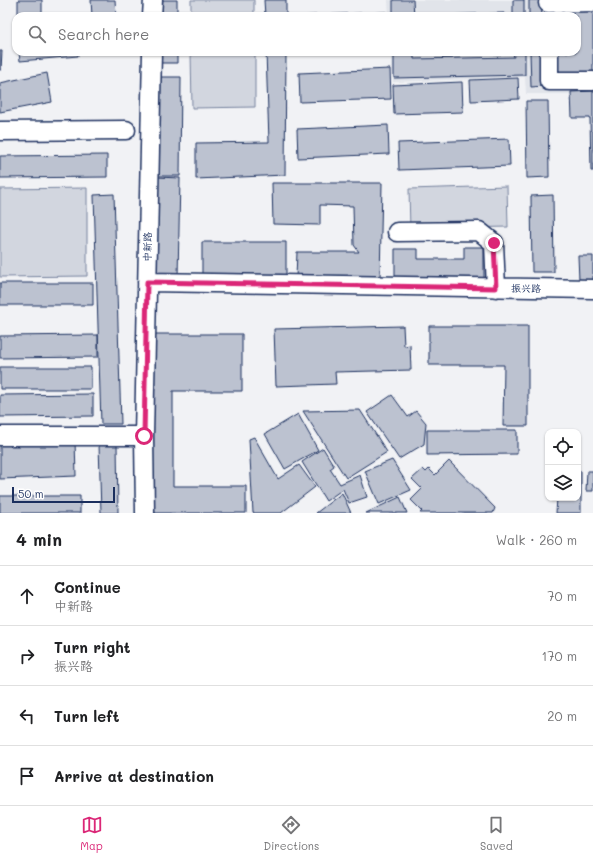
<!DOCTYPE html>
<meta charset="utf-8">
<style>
:root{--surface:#fff;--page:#f2f2f2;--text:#202124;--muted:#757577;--line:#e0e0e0;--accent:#db2777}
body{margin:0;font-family:Mali,"LXGW WenKai TC",sans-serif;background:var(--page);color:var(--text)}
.controls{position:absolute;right:12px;bottom:12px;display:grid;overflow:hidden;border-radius:8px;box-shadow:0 1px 3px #0004}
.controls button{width:36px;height:36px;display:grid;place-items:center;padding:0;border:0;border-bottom:1px solid var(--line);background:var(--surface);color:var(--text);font:20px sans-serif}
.scale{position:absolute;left:12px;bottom:10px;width:103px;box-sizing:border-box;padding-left:4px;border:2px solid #1b2f5e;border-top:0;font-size:11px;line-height:14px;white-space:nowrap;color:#1b2f5e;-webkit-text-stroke:3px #fff;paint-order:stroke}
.stop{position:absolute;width:12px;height:12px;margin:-9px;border:3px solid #db2777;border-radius:50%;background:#fff}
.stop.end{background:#db2777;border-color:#fff;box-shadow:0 1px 4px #0008}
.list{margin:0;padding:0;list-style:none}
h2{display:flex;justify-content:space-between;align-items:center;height:52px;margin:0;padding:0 16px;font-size:17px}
h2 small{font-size:13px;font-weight:400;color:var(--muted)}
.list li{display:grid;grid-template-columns:26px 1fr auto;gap:12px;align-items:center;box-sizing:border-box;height:60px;padding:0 16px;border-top:1px solid var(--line)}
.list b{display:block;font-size:15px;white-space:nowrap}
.list p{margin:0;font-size:13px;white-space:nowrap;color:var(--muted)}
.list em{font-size:13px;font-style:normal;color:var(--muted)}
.icon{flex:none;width:22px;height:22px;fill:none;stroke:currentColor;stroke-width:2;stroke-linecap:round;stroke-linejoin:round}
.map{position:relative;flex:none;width:593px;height:513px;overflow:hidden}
.search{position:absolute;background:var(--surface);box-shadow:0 1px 3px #0004;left:12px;right:12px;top:12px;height:44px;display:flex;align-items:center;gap:10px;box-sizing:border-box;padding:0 14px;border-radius:12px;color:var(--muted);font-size:15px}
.sheet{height:292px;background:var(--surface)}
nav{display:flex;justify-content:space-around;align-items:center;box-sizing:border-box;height:56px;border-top:1px solid var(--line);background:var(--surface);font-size:11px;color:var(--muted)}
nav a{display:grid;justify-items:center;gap:2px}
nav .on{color:var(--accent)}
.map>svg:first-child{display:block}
.built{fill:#e1e4ea}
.green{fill:#d2d6df;stroke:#76829e}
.building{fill:#bcc2d0;stroke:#1b2f5e}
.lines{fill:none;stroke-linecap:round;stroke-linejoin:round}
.minor-casing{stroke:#1b2f5e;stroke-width:21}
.minor{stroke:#fff;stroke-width:18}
.route{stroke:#db2777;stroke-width:5}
.labels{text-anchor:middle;stroke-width:3.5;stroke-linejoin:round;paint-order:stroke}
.street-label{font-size:10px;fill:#1b2f5e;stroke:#fff}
</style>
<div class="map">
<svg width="593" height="513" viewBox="0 0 593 513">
<rect width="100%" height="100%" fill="#f1f2f5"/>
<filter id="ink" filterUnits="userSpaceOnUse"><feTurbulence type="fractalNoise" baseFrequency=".025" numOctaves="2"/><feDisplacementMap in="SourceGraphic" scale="8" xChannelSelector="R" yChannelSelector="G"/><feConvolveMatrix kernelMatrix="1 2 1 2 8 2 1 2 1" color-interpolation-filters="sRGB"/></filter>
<g filter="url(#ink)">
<path class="built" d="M388 0H593V94H526L525 77 393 82 391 52H577V16H389Z"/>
<path class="green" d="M191 0H254V16H191Z
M191 52H255V107L192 108Z
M507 186 508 227 410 229 409 189Z
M87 188V276L0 277V189Z"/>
<path class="building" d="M18 0H42V16H18Z
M91 0H115L116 16H92Z
M160 0H177V16H160Z
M264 0H286V16H265Z
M393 0H413L414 16H393Z
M513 0H524V16H513Z
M529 0H541L542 16H529Z
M593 5V74L555 75 554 52H577V16H554V6Z
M386 12V16H295Z
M504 13V16H438V15Z
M0 51H2L1 70H0Z
M19 52H78V56L20 61Z
M159 52H177V63H158Z
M266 52H286L285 175 196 179V143L269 142Z
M394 52H414V59L514 57 513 52H525V75L394 78Z
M530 52H543L544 86 531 87Z
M390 69 391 99 300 102 299 73Z
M47 73 52 102 0 112V83Z
M158 77H181L180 176H156Z
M518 78 519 99 471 101 470 80Z
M462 82 463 112 394 114 393 85Z
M593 91V171H591L590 118H572L571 92Z
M526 101H548L549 177 527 178Z
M388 125 389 154 298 158 297 129Z
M509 139 510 166 399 170 398 143Z
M107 155V177L0 178V156Z
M157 177 180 178 178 277H155Z
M272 183H382L380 280 296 278 297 252H359L354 245 353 206 320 205V225L273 224Z
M114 194 121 424H101L94 195Z
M553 195 554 272H532L531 196Z
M202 242H286V275H202Z
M464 247H484V279L395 280V249H418V259H464Z
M578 256H593V280H579Z
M0 283H93V305H0Z
M403 326 404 346 410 345 411 370 335 372 336 384 276 386 274 329Z
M429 326H528V426H503L504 365H429Z
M153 334H242V391H173V486H246V513H152Z
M98 335V357L0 358V336Z
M0 367H91V389H0Z
M93 394V416L0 417V395Z
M392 395 408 417 416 411 426 423 424 444 399 459 367 412Z
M360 410 387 452 346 478 303 411Z
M298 414 318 450 285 469 265 434Z
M427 430H517V454L427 455Z
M254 437 278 479 299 465 315 487 281 513H253L249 439Z
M75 441 76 476 0 479V444Z
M99 444H117L118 513H101Z
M323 448 334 466 330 469 340 484 360 475 367 497 349 503 343 489 326 501 302 462Z
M392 460 411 490 379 504 365 471Z
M449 461 495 508 493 513H420L422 511 411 500 422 489 412 479 423 469 426 472 429 469 435 475Z
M578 471H581V513H556L557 498H578Z
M587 471H593V491H586Z
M342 493 351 513H316Z
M0 496H80V513H0Z
M400 497 407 513H366Z"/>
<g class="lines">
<g class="minor-casing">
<path id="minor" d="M548 3 593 2
M152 16 153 0
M549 52V81H593
M0 131 126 130
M397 232 479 231 494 243 496 288
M147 282 593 289
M0 436H144
M145 513 144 436 152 52"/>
</g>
<use href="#minor" class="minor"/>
</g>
</g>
<g class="lines" filter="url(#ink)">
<path class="route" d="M144 436 147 282 496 288 494 243"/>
</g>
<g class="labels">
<g class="street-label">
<text transform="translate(147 247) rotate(-89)" y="4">中新路</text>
<text transform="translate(526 288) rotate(1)" y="4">振兴路</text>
</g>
</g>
</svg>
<div class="controls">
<button><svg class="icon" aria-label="locate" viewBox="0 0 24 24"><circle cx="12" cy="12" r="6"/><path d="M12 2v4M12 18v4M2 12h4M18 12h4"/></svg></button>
<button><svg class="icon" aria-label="layers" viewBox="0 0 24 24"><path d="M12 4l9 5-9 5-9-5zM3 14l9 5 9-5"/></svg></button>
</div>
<div class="scale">50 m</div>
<div class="stop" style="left:144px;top:436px"></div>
<div class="stop end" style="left:494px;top:243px"></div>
<div class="search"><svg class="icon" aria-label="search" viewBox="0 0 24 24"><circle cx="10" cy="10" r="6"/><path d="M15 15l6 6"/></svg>Search here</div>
</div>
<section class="sheet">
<h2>4 min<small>Walk · 260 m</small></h2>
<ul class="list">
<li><svg class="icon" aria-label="ahead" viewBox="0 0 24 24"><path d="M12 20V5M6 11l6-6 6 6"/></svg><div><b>Continue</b><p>中新路</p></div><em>70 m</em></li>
<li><svg class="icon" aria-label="right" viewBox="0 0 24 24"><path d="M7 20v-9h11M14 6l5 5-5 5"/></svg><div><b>Turn right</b><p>振兴路</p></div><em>170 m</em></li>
<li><svg class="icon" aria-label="left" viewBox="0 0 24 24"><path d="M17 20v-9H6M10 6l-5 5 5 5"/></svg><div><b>Turn left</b></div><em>20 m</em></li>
<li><svg class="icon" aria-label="arrive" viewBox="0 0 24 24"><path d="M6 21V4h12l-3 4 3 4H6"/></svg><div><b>Arrive at destination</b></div></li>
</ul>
</section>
<nav>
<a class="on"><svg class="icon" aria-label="map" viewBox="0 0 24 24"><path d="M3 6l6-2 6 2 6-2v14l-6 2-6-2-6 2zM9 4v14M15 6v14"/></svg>Map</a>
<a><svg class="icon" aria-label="directions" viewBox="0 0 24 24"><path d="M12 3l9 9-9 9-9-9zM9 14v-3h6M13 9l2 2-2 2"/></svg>Directions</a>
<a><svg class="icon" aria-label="saved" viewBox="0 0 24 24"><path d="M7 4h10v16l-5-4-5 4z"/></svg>Saved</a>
</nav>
